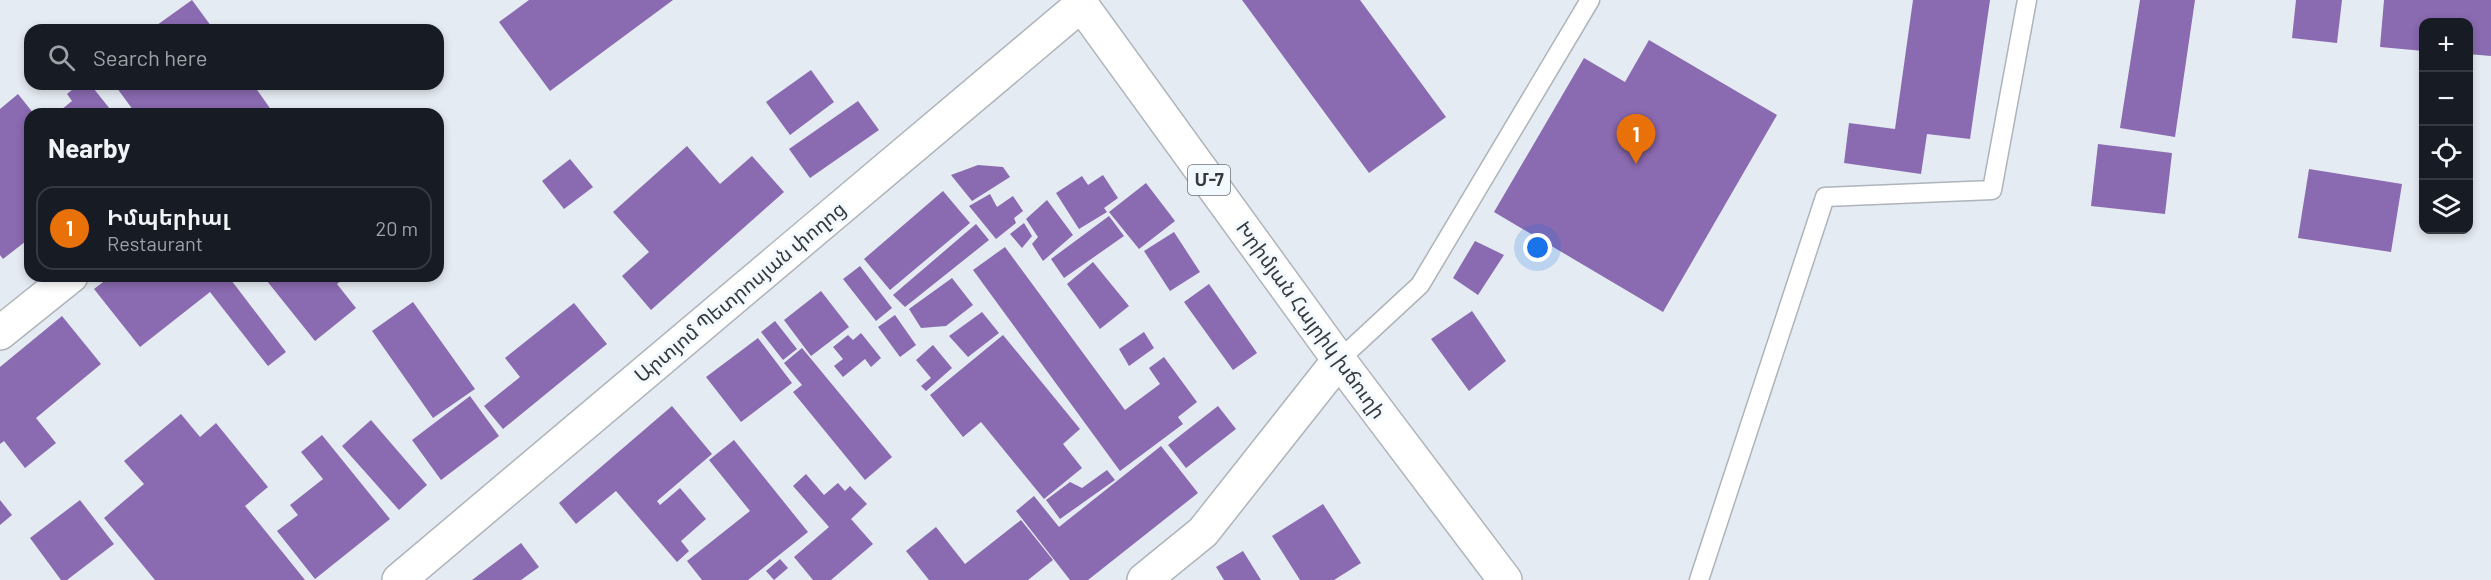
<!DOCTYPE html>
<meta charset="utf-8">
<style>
:root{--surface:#171b24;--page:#20242c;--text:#f1f3f6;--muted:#9ea1a6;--line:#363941;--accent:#ea580c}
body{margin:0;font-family:Barlow,"Noto Sans Armenian",sans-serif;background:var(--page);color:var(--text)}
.controls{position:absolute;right:18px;top:18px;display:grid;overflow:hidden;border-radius:12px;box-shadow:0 3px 9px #0003}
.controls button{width:54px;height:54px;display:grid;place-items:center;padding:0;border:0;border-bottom:2px solid var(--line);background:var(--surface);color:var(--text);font:30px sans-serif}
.you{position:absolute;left:1538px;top:248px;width:21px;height:21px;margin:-15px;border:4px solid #fff;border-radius:50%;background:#1a73e8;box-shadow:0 0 0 9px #1a73e833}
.badge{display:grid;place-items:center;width:39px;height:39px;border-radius:50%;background:var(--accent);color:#fff;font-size:20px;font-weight:700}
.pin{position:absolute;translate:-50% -50px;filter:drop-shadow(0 2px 3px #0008)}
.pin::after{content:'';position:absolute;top:32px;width:21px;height:18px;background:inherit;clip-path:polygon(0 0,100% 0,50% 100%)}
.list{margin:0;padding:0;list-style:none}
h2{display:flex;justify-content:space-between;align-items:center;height:78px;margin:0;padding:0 24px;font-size:26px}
h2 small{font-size:20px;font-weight:400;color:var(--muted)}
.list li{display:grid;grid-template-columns:39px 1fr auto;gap:18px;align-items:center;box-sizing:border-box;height:84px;margin:0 12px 12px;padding:0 12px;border:2px solid var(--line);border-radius:18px}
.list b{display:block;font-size:22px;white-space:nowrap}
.list p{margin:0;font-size:20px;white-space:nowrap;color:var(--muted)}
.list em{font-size:20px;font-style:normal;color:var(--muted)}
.icon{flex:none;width:33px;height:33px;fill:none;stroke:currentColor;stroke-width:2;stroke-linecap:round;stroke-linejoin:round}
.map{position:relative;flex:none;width:2491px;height:580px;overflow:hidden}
.search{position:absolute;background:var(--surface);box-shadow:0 3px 9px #0003;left:24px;top:24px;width:420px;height:66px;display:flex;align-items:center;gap:15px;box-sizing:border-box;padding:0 21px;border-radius:18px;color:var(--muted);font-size:22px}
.panel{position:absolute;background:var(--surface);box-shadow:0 3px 9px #0003;left:24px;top:108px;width:420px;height:174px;border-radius:18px}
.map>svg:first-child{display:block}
.building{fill:#8a6ab0}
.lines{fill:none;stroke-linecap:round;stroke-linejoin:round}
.lane-casing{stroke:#aeb4ba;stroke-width:21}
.street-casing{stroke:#aeb4ba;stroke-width:36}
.highway-casing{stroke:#aeb4ba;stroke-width:36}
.lane{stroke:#fff;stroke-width:18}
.street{stroke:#fff;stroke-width:33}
.highway{stroke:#fff;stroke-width:33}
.labels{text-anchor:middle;stroke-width:6;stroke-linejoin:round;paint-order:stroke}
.shield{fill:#f2f9ff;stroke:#6f7376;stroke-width:1.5}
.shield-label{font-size:18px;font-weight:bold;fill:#373a3c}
.street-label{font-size:20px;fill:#373a3c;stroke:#f2f9ff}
</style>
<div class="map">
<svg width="2491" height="580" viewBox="0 0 2491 580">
<rect width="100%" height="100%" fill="#e5ebf2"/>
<path class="building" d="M192 0 214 30H150Z
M529 0H673L550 91 499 22Z
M1242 0H1360L1446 117 1369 173Z
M1913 0H1990L1970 139 1927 134 1921 174 1844 163 1849 123 1895 129Z
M2140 0H2195L2175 137 2120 128Z
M2296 0H2342L2337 43 2292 38Z
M2384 0H2491V56L2468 54V22H2424V51L2380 47Z
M1649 40 1777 115 1663 312 1494 212 1584 58 1625 82Z
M811 70 834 102 790 135 766 102Z
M79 84H90L114 114H56L72 101 67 94Z
M114 84H253L274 114H136Z
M18 94 34 114H30V238L3 259 0 255V109Z
M858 101 879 130 810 178 789 149Z
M2098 144 2172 153 2165 214 2091 206Z
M687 146 720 184 752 156 784 192 651 310 622 276 649 252 613 212Z
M570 159 593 187 564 209 542 181Z
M978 165 1003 167 1010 177 972 201 951 175Z
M2309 169 2402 184 2391 252 2298 238Z
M1103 175 1118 198 1104 208 1107 212 1079 229 1056 193 1082 176 1088 185Z
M1146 183 1175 221 1139 249 1109 212Z
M943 191 970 223 890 290 864 259Z
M990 194 997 207 1013 196 1023 211 1014 218 1016 223 996 239 969 206Z
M1047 200 1073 235 1043 261 1032 244 1038 237 1026 219Z
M1109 216 1124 236 1064 278 1051 259Z
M1024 223 1032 236 1022 248 1010 234Z
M976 224 989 240 905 307 893 295Z
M1174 232 1200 272 1170 291 1144 251Z
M1475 241 1504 255 1478 295 1453 278Z
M1005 247 1125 410 1160 384 1149 368 1164 357 1197 402 1178 417 1183 424 1120 471 973 270Z
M1093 262 1129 306 1100 329 1067 284Z
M860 266 892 308 876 321 843 279Z
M111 276H228L286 352 268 366 210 292 140 347 94 289Z
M263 276H347L337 284 356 308 315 341Z
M952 278 973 305 946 326 921 328 909 309Z
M1209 284 1257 353 1233 370 1184 302Z
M821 291 849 327 811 356 784 320Z
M413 302 475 389 433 418 372 331Z
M574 303 607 344 503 429 484 406 520 377 505 358Z
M1472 311 1506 361 1469 391 1431 339Z
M982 312 999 333 968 357 949 336Z
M895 315 916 345 900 357 878 327Z
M62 316 101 364 36 418 56 443 25 468 4 441 0 444V367Z
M775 321 797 349 783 360 761 332Z
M1144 332 1154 348 1129 366 1119 349Z
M861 333 881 358 871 367 865 359 843 377 834 366 843 359 833 347 848 335 853 340Z
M1003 335 1080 429 1063 444 1082 468 1044 499 981 422 963 437 930 395Z
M758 338 792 383 741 422 706 377Z
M933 345 952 368 926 391 921 386 931 378 916 360Z
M802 348 892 457 865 480 793 392 802 385 784 363Z
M470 396 499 436 441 480 412 440Z
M672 406 712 454 657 501 660 505 680 488 706 519 681 541 689 551 677 562 616 491 576 524 559 503Z
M1218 406 1236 429 1186 468 1168 445Z
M181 414 200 437 216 423 268 487 245 506 305 580H155L104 518 144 484 124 461Z
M371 420 427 485 399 510 342 446Z
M322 435 390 519 315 579 277 531 298 515 290 505 323 479 301 452Z
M734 440 808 532 748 580H702L687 561 750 511 709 460Z
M1161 446 1198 493 1088 580H1070L1016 511 1034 496 1059 527Z
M1107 470 1115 480 1060 519 1046 500 1070 482 1082 488Z
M806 474 824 495 838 483 845 491 850 486 867 504 851 519 873 544 831 580H813L794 557 829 527 793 486Z
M0 500 12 515 0 525Z
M80 500 114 544 67 580H61L30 538Z
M1323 504 1361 563 1334 580H1300L1272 536Z
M1021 520 1053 560 1028 580H929L906 551 936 527 965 564Z
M521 543 539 567 521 580H472Z
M1243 551 1261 580H1224L1216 567Z
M780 559 788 568 774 580 766 571Z"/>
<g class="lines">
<g class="lane-casing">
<path id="lane" d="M1339 360 1420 285 1590 0
M1699 580 1825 197 1992 190 2027 0"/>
</g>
<g class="street-casing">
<path id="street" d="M0 333 71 276
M399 580 1081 5
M1144 580 1203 532 1339 360"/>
</g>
<g class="highway-casing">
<path id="highway" d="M1078 0 1339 360 1505 580"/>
</g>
<use href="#lane" class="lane"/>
<use href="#street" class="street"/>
<use href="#highway" class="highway"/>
</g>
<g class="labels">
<rect class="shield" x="1188" y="165" width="42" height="30" rx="4.5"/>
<g class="shield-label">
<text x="1209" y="186">Մ-7</text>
</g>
<g class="street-label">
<text transform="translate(740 292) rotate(-40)" y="7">Արտյոմ Պետրոսյան փողոց</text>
<text transform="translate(1311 320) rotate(54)" y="7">Խրիմյան Հայրիկ խճուղի</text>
</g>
</g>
</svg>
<div class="controls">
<button>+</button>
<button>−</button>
<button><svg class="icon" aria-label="locate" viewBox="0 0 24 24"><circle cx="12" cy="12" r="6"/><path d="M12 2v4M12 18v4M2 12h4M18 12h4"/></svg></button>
<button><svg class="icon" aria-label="layers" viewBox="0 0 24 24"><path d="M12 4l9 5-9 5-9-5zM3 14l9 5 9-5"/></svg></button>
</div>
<div class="you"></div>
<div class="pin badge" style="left:1636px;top:164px;background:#e8710a">1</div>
<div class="search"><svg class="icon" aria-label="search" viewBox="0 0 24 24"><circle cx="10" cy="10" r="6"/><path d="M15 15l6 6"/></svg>Search here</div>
<section class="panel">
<h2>Nearby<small></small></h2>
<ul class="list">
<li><span class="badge" style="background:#e8710a">1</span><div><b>Իմպերիալ</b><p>Restaurant</p></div><em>20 m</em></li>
</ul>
</section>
</div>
